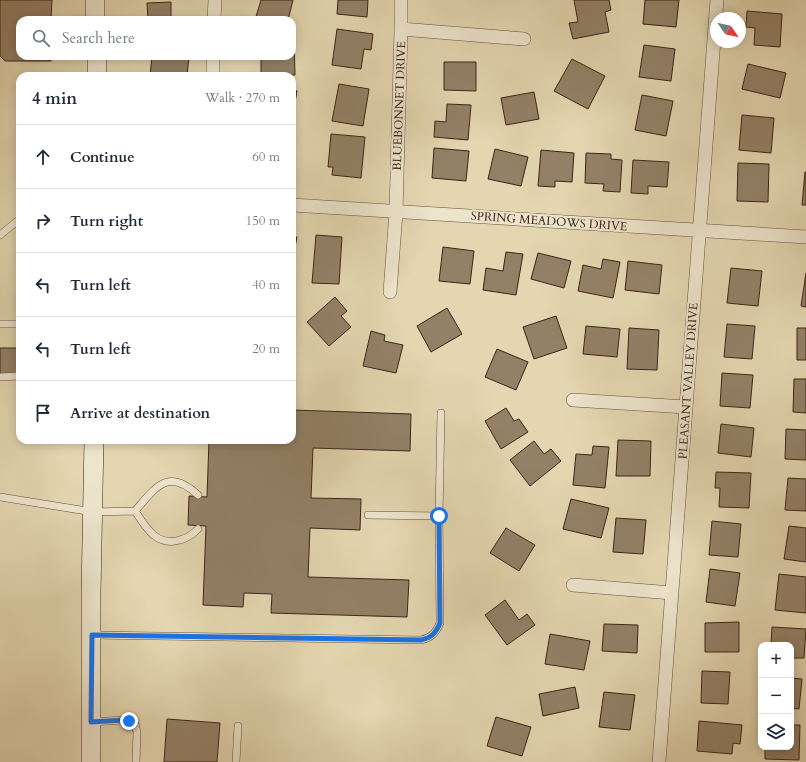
<!DOCTYPE html>
<meta charset="utf-8">
<style>
:root{--surface:#fff;--page:#f6f6f7;--text:#1f2937;--muted:#747a83;--line:#e0e1e3}
body{margin:0;font-family:Cardo,serif;background:var(--page);color:var(--text)}
.controls{position:absolute;right:12px;bottom:12px;display:grid;overflow:hidden;border-radius:8px;box-shadow:0 2px 10px #0003}
.controls button{width:36px;height:36px;display:grid;place-items:center;padding:0;border:0;border-bottom:1px solid var(--line);background:var(--surface);color:var(--text);font:20px sans-serif}
.compass{position:absolute;left:710px;top:12px;width:36px;height:36px;border-radius:50%;background:var(--surface);box-shadow:0 2px 10px #0003;rotate:124deg}
.stop{position:absolute;width:12px;height:12px;margin:-9px;border:3px solid #1a73e8;border-radius:50%;background:#fff}
.stop.end{background:#1a73e8;border-color:#fff;box-shadow:0 1px 4px #0008}
.list{margin:0;padding:0;list-style:none}
h2{display:flex;justify-content:space-between;align-items:center;height:52px;margin:0;padding:0 16px;font-size:17px}
h2 small{font-size:13px;font-weight:400;color:var(--muted)}
.list li{display:grid;grid-template-columns:26px 1fr auto;gap:12px;align-items:center;box-sizing:border-box;height:64px;padding:0 16px;border-top:1px solid var(--line)}
.list b{display:block;font-size:15px;white-space:nowrap}
.list em{font-size:13px;font-style:normal;color:var(--muted)}
.icon{flex:none;width:22px;height:22px;fill:none;stroke:currentColor;stroke-width:2;stroke-linecap:round;stroke-linejoin:round}
.map{position:relative;flex:none;width:806px;height:762px;overflow:hidden}
.search{position:absolute;background:var(--surface);box-shadow:0 2px 10px #0003;left:16px;top:16px;width:280px;height:44px;display:flex;align-items:center;gap:10px;box-sizing:border-box;padding:0 14px;border-radius:12px;color:var(--muted);font-size:15px}
.panel{position:absolute;background:var(--surface);box-shadow:0 2px 10px #0003;left:16px;top:72px;width:280px;height:372px;border-radius:12px}
.map>svg:first-child{display:block}
.building{fill:#938167;stroke:#3c2418}
.lines{fill:none;stroke-linecap:round;stroke-linejoin:round}
.lane-casing{stroke:#66503e;stroke-width:8}
.street-casing{stroke:#66503e;stroke-width:14}
.secondary-casing{stroke:#3c2418;stroke-width:20}
.lane{stroke:#ede4cc;stroke-width:7}
.street{stroke:#ede4cc;stroke-width:13}
.secondary{stroke:#ede4cc;stroke-width:19}
.route{stroke:#1a73e8;stroke-width:5}
.labels{text-anchor:middle;stroke-width:4;stroke-linejoin:round;paint-order:stroke}
.street-label{font-size:12px;fill:#3c2418;stroke:#ede4cc}
</style>
<div class="map">
<svg width="806" height="762" viewBox="0 0 806 762">
<rect width="100%" height="100%" fill="#e3d6b0"/>
<filter id="stains"><feTurbulence type="fractalNoise" baseFrequency=".005" numOctaves="4"/><feColorMatrix values="0 0 0 0 .2 0 0 0 0 .09 0 0 0 0 .02 0 0 0 .5 -.17"/></filter>
<radialGradient id="worn" r=".72"><stop offset=".6" stop-color="#630" stop-opacity="0"/><stop offset="1" stop-color="#630" stop-opacity=".3"/></radialGradient>
<path class="building" d="M0 0H52L51 20H20V56H51V61H5L0 56Z
M261 0H293L288 20H255Z
M338 0H368L367 17 337 14Z
M574 0H609L611 10 605 12 609 32 573 39 569 23 578 22Z
M645 0H679L676 27 643 24Z
M171 2V19L189 20H148L147 3Z
M747 11 782 14 780 47 754 45 755 28 746 27Z
M337 29 373 34 371 50 364 49 361 69 332 65Z
M292 39H294L295 75H261V56H292Z
M644 45 675 49 671 81 639 77Z
M152 56H189L187 76H150Z
M572 59 605 76 588 109 554 91Z
M444 62H476V91L444 90Z
M748 64 786 73 780 98 742 89Z
M339 84 369 89 363 126 332 121Z
M292 90 297 91 292 120Z
M534 92 539 119 506 125 501 98Z
M642 95 673 101 666 136 635 130Z
M447 104 471 105 468 140 434 137 435 121 446 122Z
M742 115 774 118 771 153 739 150Z
M331 134 365 137 361 178 332 175 333 167H328Z
M434 148 469 151 466 181 432 178Z
M495 149 528 157 521 186 488 179Z
M541 150 574 153 572 182 555 181V187L538 186Z
M586 153 611 154V159L622 160 620 192 603 191 604 184 585 183Z
M633 160 669 162 667 187 648 186V194L631 193Z
M738 163 769 164 768 202 737 201Z
M805 172H806V205H802Z
M316 235 342 237 339 284 312 283Z
M292 236 297 237 292 263Z
M443 247 474 251 470 284 439 281Z
M506 252 523 254 516 295 483 290 486 268 503 271Z
M538 253 571 261 564 288 531 279Z
M603 259 620 262 613 298 578 291 583 265 601 269Z
M628 261 662 265 659 294 625 290Z
M731 268 762 271 758 306 727 303Z
M806 273V307L801 306Z
M335 297 347 311 341 316 351 327 329 346 307 322Z
M447 308 462 334 431 352 417 326Z
M556 316 567 348 534 359 523 327Z
M727 324 755 326 752 359 724 357Z
M586 326 620 329 617 357 583 354Z
M629 328 659 330 657 370 627 369Z
M797 328H806V360H797Z
M371 331 385 335 384 341 403 345 396 373 363 366Z
M0 348H20V375L0 374Z
M497 349 528 362 516 390 485 377Z
M722 373 753 375 750 408 720 406Z
M794 379H806V413L793 412Z
M506 408 514 421 519 419 528 432 501 449 485 421Z
M292 410 411 414 410 451 313 448 311 498 361 499 360 530 310 528 308 577 409 580 407 617 271 613 272 594 244 593 243 607 203 605 206 526 188 525 189 496 207 497 209 440H292Z
M721 424 754 428 751 457 718 453Z
M786 429 806 430V460L785 459Z
M618 440 651 441 650 476H616Z
M534 441 544 454 551 449 561 461 530 486 510 460Z
M593 446 609 447 605 488 573 485 576 454 592 455Z
M716 472 751 473 749 508 719 507 720 488H715Z
M788 478 806 479V511L785 510Z
M571 499 609 508 601 538 563 529Z
M616 518 646 520 643 554 613 552Z
M712 521 741 524 738 557 709 555Z
M789 526 806 528V562L784 559Z
M506 528 535 545 519 571 490 553Z
M710 569 740 573 735 606 706 602Z
M779 574 806 577V613L775 610Z
M505 600 519 620 527 614 535 625 507 645 485 615Z
M739 622V652H705V623Z
M604 624 638 625 637 653 602 651Z
M772 627 806 629 804 658H791V645H771Z
M550 634 590 641 584 670 545 664Z
M702 671 730 672 728 704 701 703Z
M791 678 802 679 799 709 791 708Z
M575 687 579 708 543 716 539 694Z
M604 692 635 695 630 730 599 727Z
M496 717 531 727 522 756 487 746Z
M167 719 220 723 217 762H164Z
M699 721 742 725 740 744 733 743 732 754 697 751Z
M791 725H800L799 760 765 759V747H791Z"/>
<g class="lines">
<g class="lane-casing">
<path id="lane" d="M0 235 20 219
M0 324H20
M0 377 20 376
M0 497 93 512 135 511C146 528 157 547 180 540 188 538 193 534 198 529
M135 511C156 487 168 467 198 495
M368 515 439 516
M92 635 421 640C431 638 436 633 440 623L439 516 441 413
M91 722 124 720 135 724 137 732 136 762
M236 762 238 726"/>
</g>
<g class="street-casing">
<path id="street" d="M214 20 215 0
M401 29 524 39
M213 76V56
M292 205 806 237
M390 292 396 212 401 29V0
M573 400 686 407
M573 585 672 593
M659 762 717 0"/>
</g>
<g class="secondary-casing">
<path id="secondary" d="M95 0V20
M97 56V76
M91 762V592L94 440"/>
</g>
<use href="#lane" class="lane"/>
<use href="#street" class="street"/>
<use href="#secondary" class="secondary"/>
</g>
<g class="lines">
<path class="route" d="M129 721 124 720 91 722 92 635 421 640C431 638 436 633 440 623L439 516"/>
</g>
<g class="labels">
<g class="street-label">
<text transform="translate(399 106) rotate(-88)" y="4">BLUEBONNET DRIVE</text>
<text transform="translate(549 221) rotate(4)" y="4">SPRING MEADOWS DRIVE</text>
<text transform="translate(688 381) rotate(-86)" y="4">PLEASANT VALLEY DRIVE</text>
</g>
</g>
<rect width="100%" height="100%" filter="url(#stains)"/>
<rect width="100%" height="100%" fill="url(#worn)"/>
</svg>
<div class="controls">
<button>+</button>
<button>−</button>
<button><svg class="icon" aria-label="layers" viewBox="0 0 24 24"><path d="M12 4l9 5-9 5-9-5zM3 14l9 5 9-5"/></svg></button>
</div>
<svg class="compass" viewBox="-18 -18 36 36"><path d="M0-13l5 13h-10z" fill="#e53935"/><path d="M0 13l5-13h-10z" fill="#747a83"/></svg>
<div class="stop" style="left:439px;top:516px"></div>
<div class="stop end" style="left:129px;top:721px"></div>
<div class="search"><svg class="icon" aria-label="search" viewBox="0 0 24 24"><circle cx="10" cy="10" r="6"/><path d="M15 15l6 6"/></svg>Search here</div>
<section class="panel">
<h2>4 min<small>Walk · 270 m</small></h2>
<ul class="list">
<li><svg class="icon" aria-label="ahead" viewBox="0 0 24 24"><path d="M12 20V5M6 11l6-6 6 6"/></svg><div><b>Continue</b></div><em>60 m</em></li>
<li><svg class="icon" aria-label="right" viewBox="0 0 24 24"><path d="M7 20v-9h11M14 6l5 5-5 5"/></svg><div><b>Turn right</b></div><em>150 m</em></li>
<li><svg class="icon" aria-label="left" viewBox="0 0 24 24"><path d="M17 20v-9H6M10 6l-5 5 5 5"/></svg><div><b>Turn left</b></div><em>40 m</em></li>
<li><svg class="icon" aria-label="left" viewBox="0 0 24 24"><path d="M17 20v-9H6M10 6l-5 5 5 5"/></svg><div><b>Turn left</b></div><em>20 m</em></li>
<li><svg class="icon" aria-label="arrive" viewBox="0 0 24 24"><path d="M6 21V4h12l-3 4 3 4H6"/></svg><div><b>Arrive at destination</b></div></li>
</ul>
</section>
</div>
